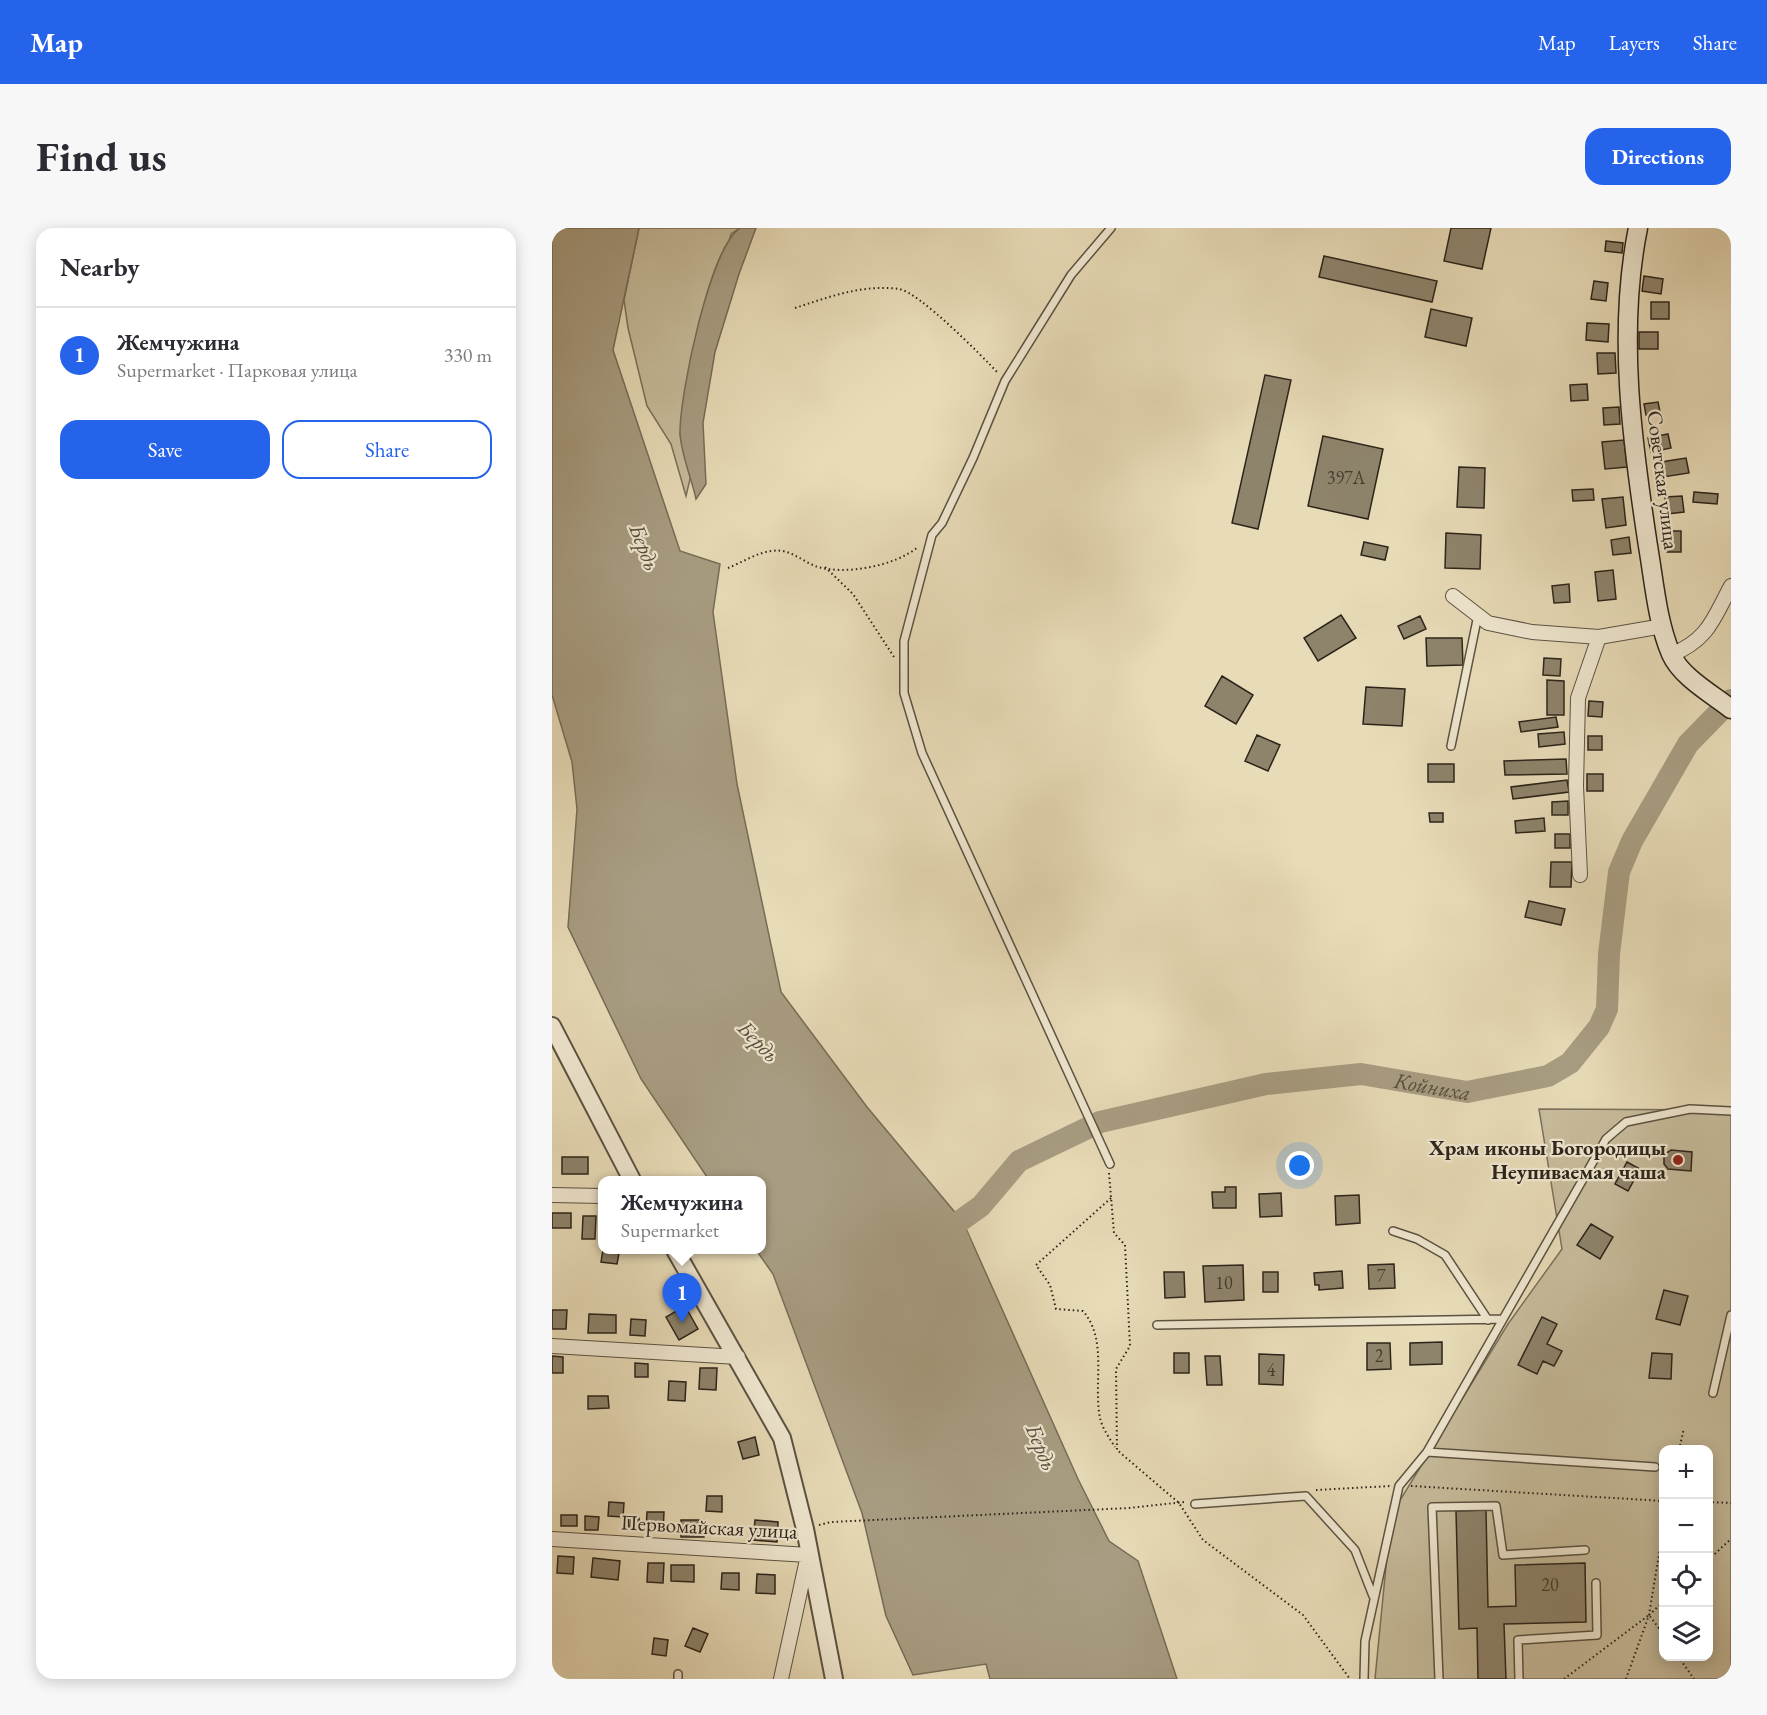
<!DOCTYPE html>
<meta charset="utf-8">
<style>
:root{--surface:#fff;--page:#f7f7f7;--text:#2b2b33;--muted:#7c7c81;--line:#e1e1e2;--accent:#2563eb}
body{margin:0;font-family:"EB Garamond",serif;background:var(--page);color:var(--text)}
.controls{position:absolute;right:18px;bottom:18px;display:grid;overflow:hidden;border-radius:12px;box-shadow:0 3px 15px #0003}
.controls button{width:54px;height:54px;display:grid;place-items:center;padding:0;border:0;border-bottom:2px solid var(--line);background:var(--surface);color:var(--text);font:30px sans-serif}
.you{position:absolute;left:748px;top:938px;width:21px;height:21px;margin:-15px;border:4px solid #fff;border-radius:50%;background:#1a73e8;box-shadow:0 0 0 9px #1a73e833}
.badge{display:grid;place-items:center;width:39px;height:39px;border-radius:50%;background:var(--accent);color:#fff;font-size:20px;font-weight:700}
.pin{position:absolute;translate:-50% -50px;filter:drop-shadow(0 2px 3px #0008)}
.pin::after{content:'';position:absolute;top:32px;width:21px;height:18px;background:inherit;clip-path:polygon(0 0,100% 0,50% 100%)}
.popup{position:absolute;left:46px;top:948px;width:168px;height:78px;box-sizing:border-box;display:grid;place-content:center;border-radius:12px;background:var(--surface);filter:drop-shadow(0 2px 4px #0005);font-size:20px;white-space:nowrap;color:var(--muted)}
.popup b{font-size:22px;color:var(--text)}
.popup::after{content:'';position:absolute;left:50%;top:100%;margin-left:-12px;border:12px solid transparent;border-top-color:var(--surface)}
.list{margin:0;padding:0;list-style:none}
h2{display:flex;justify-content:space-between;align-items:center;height:78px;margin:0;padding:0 24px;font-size:26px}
h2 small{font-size:20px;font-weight:400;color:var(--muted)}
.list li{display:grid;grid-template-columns:39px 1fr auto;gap:18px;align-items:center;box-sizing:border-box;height:96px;padding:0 24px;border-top:2px solid var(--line)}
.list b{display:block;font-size:22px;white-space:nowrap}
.list p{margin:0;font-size:20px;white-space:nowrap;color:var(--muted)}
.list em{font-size:20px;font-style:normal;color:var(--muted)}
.actions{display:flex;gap:12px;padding:18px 24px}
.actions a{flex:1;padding:14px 0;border:2px solid var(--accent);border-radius:18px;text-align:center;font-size:21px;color:var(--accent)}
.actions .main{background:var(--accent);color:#fff}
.icon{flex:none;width:33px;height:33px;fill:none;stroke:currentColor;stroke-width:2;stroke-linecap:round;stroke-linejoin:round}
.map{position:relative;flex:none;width:1179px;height:1451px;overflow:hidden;border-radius:18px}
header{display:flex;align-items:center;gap:36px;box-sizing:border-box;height:84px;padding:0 30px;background:var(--accent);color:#fff}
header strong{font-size:28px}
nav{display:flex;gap:33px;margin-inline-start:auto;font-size:21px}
.intro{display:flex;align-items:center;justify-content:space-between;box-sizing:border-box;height:144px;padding:0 36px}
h1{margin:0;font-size:42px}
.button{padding:15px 27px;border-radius:18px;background:var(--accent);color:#fff;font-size:21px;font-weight:700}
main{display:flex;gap:36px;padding:0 36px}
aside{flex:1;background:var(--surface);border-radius:18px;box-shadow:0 3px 15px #0003}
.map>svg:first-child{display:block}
.green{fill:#c8bd9d;stroke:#7a705c;stroke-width:1.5;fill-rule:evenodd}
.water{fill:#a89d82;stroke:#766d58;stroke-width:1.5}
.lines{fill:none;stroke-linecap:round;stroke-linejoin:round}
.river{stroke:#a89d82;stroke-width:22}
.building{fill:#8e846c;stroke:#2c241a;stroke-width:1.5}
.service-casing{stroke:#5b5242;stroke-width:10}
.minor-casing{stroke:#5b5242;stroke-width:16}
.tertiary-casing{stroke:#5b5242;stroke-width:20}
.secondary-casing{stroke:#2c241a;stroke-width:21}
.path{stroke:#2c241a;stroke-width:2;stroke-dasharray:1.5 3;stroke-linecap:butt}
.service{stroke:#f0e8d1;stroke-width:7}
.minor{stroke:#f0e8d1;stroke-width:14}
.tertiary{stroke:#f0e8d1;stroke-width:16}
.secondary{stroke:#f0e8d1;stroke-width:18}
.poi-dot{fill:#8f2418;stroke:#f0e8d1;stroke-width:2}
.labels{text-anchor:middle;stroke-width:4.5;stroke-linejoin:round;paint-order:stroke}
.number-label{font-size:18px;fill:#443c2e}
.street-label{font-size:21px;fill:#2c241a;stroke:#f0e8d1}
.poi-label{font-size:21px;font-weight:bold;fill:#2c241a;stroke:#f0e8d1;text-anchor:end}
.water-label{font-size:22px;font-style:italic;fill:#574e3e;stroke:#f0e8d1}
</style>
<header>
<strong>Map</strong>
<nav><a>Map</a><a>Layers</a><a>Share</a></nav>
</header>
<div class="intro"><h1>Find us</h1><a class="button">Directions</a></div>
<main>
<aside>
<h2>Nearby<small></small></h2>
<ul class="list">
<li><span class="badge">1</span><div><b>Жемчужина</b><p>Supermarket · Парковая улица</p></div><em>330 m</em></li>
</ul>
<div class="actions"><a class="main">Save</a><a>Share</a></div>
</aside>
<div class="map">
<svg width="1179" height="1451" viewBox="0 0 1179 1451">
<rect width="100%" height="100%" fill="#e8dcb8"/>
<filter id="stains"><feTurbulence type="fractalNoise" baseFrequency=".00333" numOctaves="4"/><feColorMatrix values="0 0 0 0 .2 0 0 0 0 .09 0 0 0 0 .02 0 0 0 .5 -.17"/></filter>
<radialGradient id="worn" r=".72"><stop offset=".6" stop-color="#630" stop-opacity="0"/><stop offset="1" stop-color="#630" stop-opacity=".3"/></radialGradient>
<path class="green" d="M87 0H188L179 6 128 206 139 247 134 268 119 216 95 178 76 100 72 72Z
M987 881 1179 882V1451H823L839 1287 956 1096 1010 1021ZM1112 1222H1156V1428H1112Z"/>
<path class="water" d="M0 0H87L61 122 128 323 168 336 161 384 185 556 229 764 315 879 411 994 526 1251 557 1313 586 1333 625 1451H438L434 1436 361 1447 334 1388 310 1285 221 1046 204 1022H210V952H157L89 851 16 699 25 581 20 534 0 467Z
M188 0H204L187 46 163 124 151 195 154 256 144 271C140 252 128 223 128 204 128 165 158 19 188 0Z"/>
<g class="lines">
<path class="river" id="s1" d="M409 1018 401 998 429 978 467 933 548 894 714 856 809 846 915 864 996 848 1018 835 1047 799 1055 781 1057 726 1067 644 1080 613 1136 516 1179 472"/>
</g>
<path class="building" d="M899 0H939L930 41 892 33Z
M1054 13 1071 15 1070 25 1053 23Z
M772 28 885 53 880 74 767 49Z
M1092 48 1111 51 1109 66 1090 63Z
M1042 53 1056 55 1054 73 1039 71Z
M1099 74H1117V91H1099Z
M879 81 920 90 914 118 873 109Z
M1035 95 1057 96 1056 114 1034 112Z
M1087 104H1106V121H1087Z
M1045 125H1063L1064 145 1046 146Z
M713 147 739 152 706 301 680 295Z
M1035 156 1036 172 1019 173 1018 157Z
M1106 174 1108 184 1094 187 1092 176Z
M1067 179 1068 196 1052 197 1051 180Z
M1116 206 1119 220 1099 224 1096 210Z
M771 208 831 221 816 291 756 278Z
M1072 212 1075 239 1053 241 1050 214Z
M1134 230 1137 245 1111 249 1109 234Z
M907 239 933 240 932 280 905 279Z
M1041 261 1042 272 1021 273 1020 262Z
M1142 264 1166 266 1165 276 1141 274Z
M1130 268 1132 284 1115 286 1113 269Z
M1071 269 1074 297 1054 300 1050 271Z
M1115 303H1129V324H1115Z
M894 305 929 307 928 341 893 340Z
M1077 309 1079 325 1061 327 1059 312Z
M812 314 836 319 833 332 809 327Z
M1061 342 1064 371 1046 373 1043 344Z
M1017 356 1018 374 1002 375 1000 358Z
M789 387 804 410 766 433 752 410Z
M868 388 874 401 852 411 846 398Z
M874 410H910L911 437 875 438Z
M992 430 1009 431 1008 448 991 447Z
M670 448 701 467 684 496 653 478Z
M995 452 1012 453V487H995Z
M814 459 853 461 850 498 811 496Z
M1037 473 1051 474 1050 489 1036 488Z
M1004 489 1006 499 969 504 967 494Z
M1012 504 1013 516 987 519 986 506Z
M705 507 728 517 716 543 693 533Z
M1036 508H1050V522H1036Z
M1014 531 1015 546 953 547 952 533Z
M876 536H902V554H876Z
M1035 546H1051V563H1035Z
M1015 552 1017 564 961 571 959 559Z
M1016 573V587H1000V574Z
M877 585H891V594H878Z
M992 590 993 603 964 605 963 593Z
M1003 606H1018V620H1003Z
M999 634H1020L1019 659H998Z
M977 673 1013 681 1009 697 973 689Z
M1119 922 1140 924 1139 943 1116 941 1112 936V927Z
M10 929H36V946H10Z
M1075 934 1088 941 1076 963 1063 956Z
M673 959H684V980H661L660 964H673Z
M729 965 730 988 708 989 707 966Z
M807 967 808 995 784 997 783 968Z
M0 985H19V1000H0Z
M31 988H44L43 1011H30Z
M1039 996 1061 1009 1048 1031 1025 1017Z
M51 1022 67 1025 65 1036 49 1034Z
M842 1036 843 1060 817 1061 816 1037Z
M691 1037 692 1072 653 1074 651 1038Z
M790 1043 791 1060 767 1062V1057H763L762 1045Z
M612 1044H632L633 1069 613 1070Z
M711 1044H726V1064H711Z
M1112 1062 1136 1068 1128 1097 1104 1091Z
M133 1078 146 1101 127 1112 114 1089Z
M0 1082H15L14 1101H0Z
M37 1086 64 1087V1105H36Z
M990 1089 1005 1096 995 1116 1010 1123 1002 1138 991 1133 985 1146 966 1137Z
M79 1091 94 1092 93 1108 78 1107Z
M890 1114V1136L858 1137V1115Z
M815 1115H838L839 1141 815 1142Z
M622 1125H637V1145H622Z
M1100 1125 1120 1126 1119 1151 1097 1150Z
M707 1126 732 1127 731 1157 707 1156Z
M0 1128 11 1129V1145H0Z
M653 1128H668L670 1157H655Z
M83 1135 96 1136V1149H83Z
M148 1140H165L164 1162 147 1161Z
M117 1153 134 1154 133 1173 116 1172Z
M36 1168H56L57 1180 36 1181Z
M203 1209 207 1227 191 1231 186 1214Z
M155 1268H170V1284L154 1283Z
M57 1274 72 1275 71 1289 56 1288Z
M934 1282 936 1379 964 1378 963 1337 1033 1335 1034 1394 952 1396 954 1451H926L925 1400 907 1401 904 1283Z
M95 1284H112L111 1304 94 1303Z
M9 1287H25V1298H9Z
M33 1288 47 1289 46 1302H33Z
M76 1290H87L88 1301H77Z
M129 1292H152V1309H129Z
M203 1292 226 1294 225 1314 201 1312Z
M6 1328 22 1329 21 1346 5 1345Z
M41 1330 68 1333 66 1352 39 1349Z
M96 1335H112L111 1355 95 1354Z
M119 1337H142V1354L119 1353Z
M170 1345H187V1362L169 1361Z
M205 1346 223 1347V1366L204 1365Z
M141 1400 156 1406 148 1424 133 1418Z
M102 1410 116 1412 114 1428 100 1426Z"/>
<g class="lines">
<g class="service-casing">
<path id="service" d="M899 518 926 387
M558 936 370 525 352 465V413L380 307 390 295 421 230 453 153 519 47 559 0
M841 1003 865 1011 893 1027 936 1092
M605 1097 951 1091
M1161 1165 1179 1087
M875 1224 1103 1239
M643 1276 754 1268 803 1322 821 1368
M126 1451V1446
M812 1451 813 1413 847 1258 875 1224 1054 911 1074 894 1138 881 1179 883
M887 1451 880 1279 944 1278 951 1327 1033 1322
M967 1451 966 1412 1045 1407 1044 1355"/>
</g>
<g class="minor-casing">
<path id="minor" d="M901 368 936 395 980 404 1047 409 1111 398
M1119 427C1157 411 1161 391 1179 358
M1028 647 1024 558 1026 470 1047 409
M0 967 51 968
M0 1118 186 1129
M0 1311 256 1327 229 1451"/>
</g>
<g class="tertiary-casing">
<path id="tertiary" d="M0 798 80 952
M123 1022 230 1210 253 1301 282 1451"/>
</g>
<g class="secondary-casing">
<path id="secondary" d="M1086 0C1065 104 1080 214 1096 318 1102 353 1105 393 1119 426 1129 449 1160 466 1179 481"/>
</g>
<path class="path" d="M243 80C277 69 311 56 347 61 367 64 430 128 446 145
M273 339 301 366 342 429
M176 340C189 335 206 324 220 323 237 320 248 332 263 338 292 348 343 338 366 319
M557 945 562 1005 573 1017 578 1118 564 1141 565 1222 627 1275 651 1312 751 1387 798 1451
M559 970 484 1037 498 1057 504 1081 531 1083C556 1112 541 1155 548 1190 550 1200 558 1211 563 1219
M1127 1222 1132 1200
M859 1258 1112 1273
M764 1262 839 1258
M1156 1274 1179 1275
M267 1297 279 1294 577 1280 632 1274
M1156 1332 1179 1311
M1097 1387 1112 1373
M1126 1428 1142 1451
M1012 1451 1097 1387 1112 1407
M1074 1451 1097 1387 1112 1296"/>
<use href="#service" class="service"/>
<use href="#minor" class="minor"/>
<use href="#tertiary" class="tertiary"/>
<use href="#secondary" class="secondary"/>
</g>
<circle class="poi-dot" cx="1126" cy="932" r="6"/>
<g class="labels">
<g class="number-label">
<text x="794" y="256">397А</text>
<text x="829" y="1054">7</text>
<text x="672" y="1061">10</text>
<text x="827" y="1134">2</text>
<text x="719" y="1148">4</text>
<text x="998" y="1363">20</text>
</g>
<g class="street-label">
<text transform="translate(1111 252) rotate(83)" y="7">Советская улица</text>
<text transform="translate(157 1299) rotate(3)" y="7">Первомайская улица</text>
</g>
<g class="poi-label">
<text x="1114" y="927">Храм иконы Богородицы<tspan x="1114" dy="24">Неупиваемая чаша</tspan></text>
</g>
<g class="water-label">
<text transform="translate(93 319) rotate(69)" y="8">Бердь</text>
<text transform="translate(207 813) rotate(46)" y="8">Бердь</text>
<text dy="8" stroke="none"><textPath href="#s1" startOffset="543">Койниха</textPath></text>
<text transform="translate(490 1219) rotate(68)" y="8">Бердь</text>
</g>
</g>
<rect width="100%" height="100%" filter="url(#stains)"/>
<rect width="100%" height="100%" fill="url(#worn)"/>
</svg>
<div class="controls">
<button>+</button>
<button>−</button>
<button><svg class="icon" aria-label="locate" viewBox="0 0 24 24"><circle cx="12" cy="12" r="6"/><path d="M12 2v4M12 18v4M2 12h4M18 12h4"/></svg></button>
<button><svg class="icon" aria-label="layers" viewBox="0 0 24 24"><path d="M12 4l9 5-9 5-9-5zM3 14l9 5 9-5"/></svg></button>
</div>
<div class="you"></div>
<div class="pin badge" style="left:130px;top:1095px">1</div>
<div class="popup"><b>Жемчужина</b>Supermarket</div>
</div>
</main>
